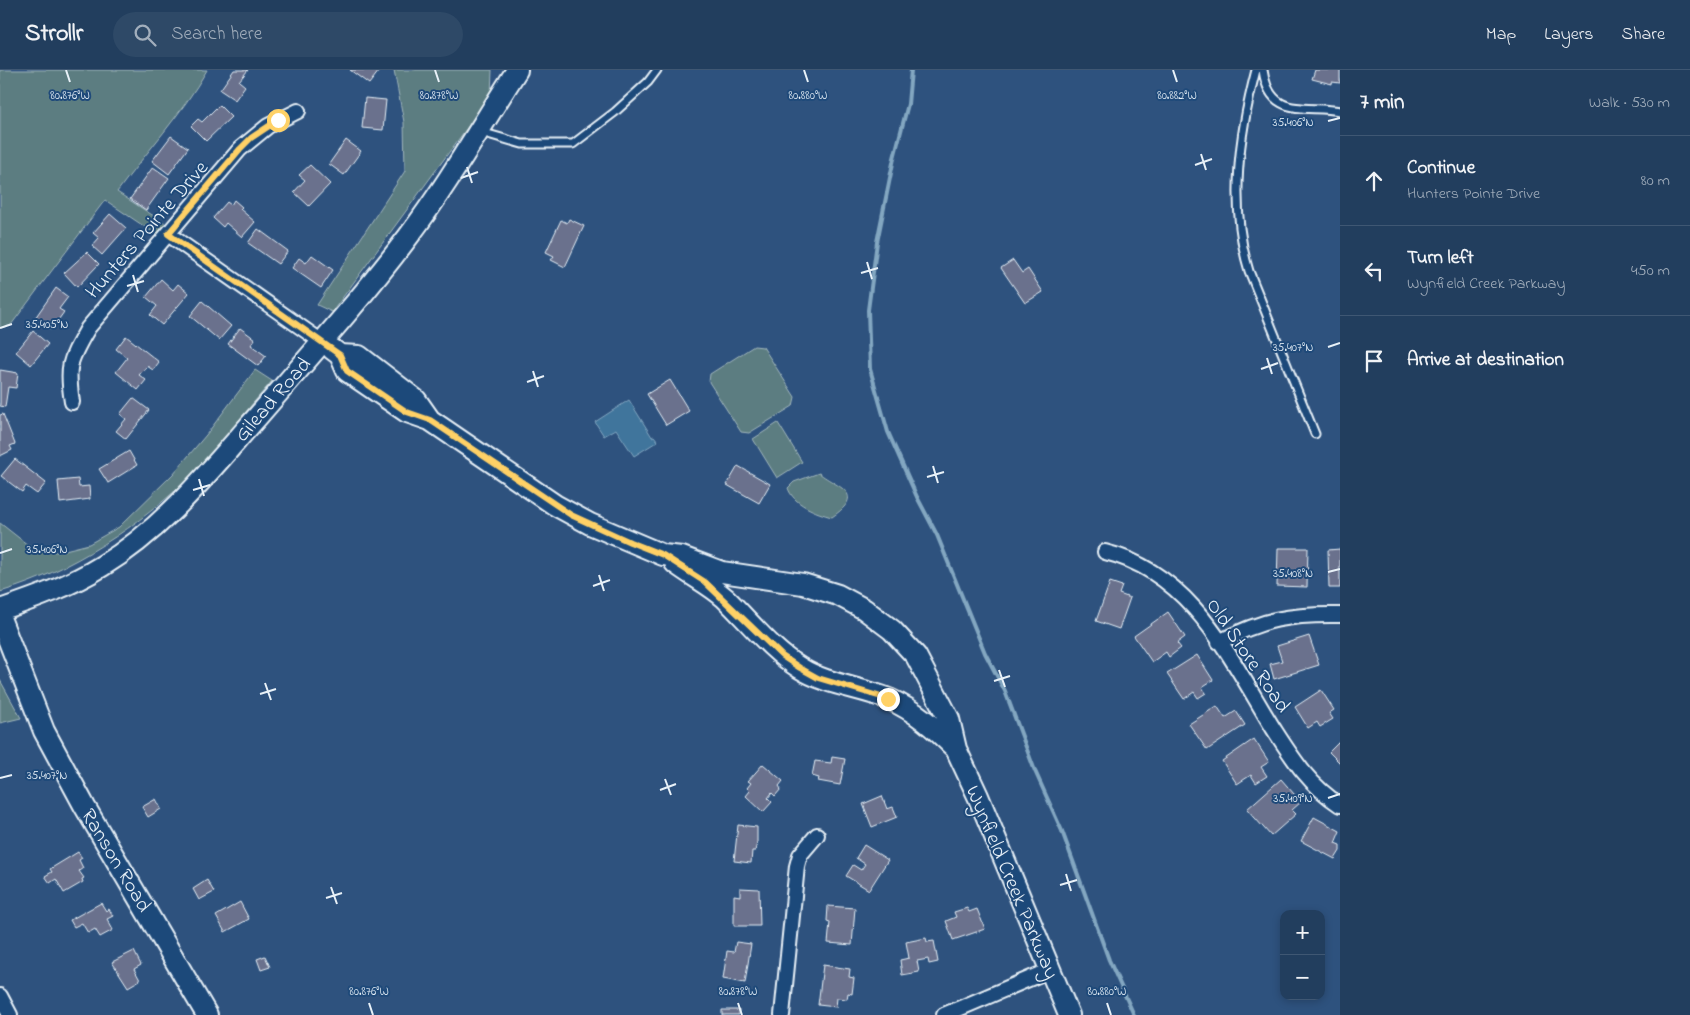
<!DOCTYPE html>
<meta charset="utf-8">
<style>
:root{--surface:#223e5e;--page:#2e4967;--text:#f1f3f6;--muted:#a2aebc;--line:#3f5773}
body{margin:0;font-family:"Indie Flower",sans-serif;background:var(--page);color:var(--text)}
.controls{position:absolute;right:15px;bottom:15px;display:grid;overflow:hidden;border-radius:10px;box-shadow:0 2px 8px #0003}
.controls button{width:45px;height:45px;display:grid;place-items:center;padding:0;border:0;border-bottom:1px solid var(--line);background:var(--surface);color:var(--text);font:25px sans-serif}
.stop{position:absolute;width:15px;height:15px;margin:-11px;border:4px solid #ffd166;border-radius:50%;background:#fff}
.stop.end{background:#ffd166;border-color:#fff;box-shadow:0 1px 5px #0008}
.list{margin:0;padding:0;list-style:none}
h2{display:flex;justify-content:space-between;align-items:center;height:65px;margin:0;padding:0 20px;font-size:21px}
h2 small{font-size:16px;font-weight:400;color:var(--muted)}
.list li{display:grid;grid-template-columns:32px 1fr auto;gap:15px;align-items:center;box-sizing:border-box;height:90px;padding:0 20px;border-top:1px solid var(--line)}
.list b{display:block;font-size:19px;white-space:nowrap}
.list p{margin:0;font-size:16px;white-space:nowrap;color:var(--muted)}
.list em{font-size:16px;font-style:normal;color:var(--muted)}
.icon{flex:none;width:28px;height:28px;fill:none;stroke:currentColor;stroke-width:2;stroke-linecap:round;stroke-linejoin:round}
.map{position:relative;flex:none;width:1340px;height:945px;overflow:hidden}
header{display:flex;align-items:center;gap:30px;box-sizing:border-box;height:70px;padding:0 25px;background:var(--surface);border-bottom:1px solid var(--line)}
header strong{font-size:24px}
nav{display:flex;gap:28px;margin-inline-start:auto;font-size:18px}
.search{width:350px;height:45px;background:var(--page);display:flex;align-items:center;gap:12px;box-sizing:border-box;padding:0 18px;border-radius:28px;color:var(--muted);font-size:19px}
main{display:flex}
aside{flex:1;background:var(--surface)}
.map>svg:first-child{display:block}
.green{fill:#5c7d81;stroke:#a2b7bc}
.water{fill:#3f759c;stroke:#83a7c1}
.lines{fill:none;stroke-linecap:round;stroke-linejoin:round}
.stream{stroke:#83a7c1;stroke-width:4}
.building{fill:#6a718d;stroke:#e8f1f8}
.lane-casing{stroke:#e8f1f8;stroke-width:11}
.street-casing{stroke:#e8f1f8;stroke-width:18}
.secondary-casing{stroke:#e8f1f8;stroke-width:24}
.lane{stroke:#1f4a7a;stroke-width:7}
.street{stroke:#1f4a7a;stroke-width:14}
.secondary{stroke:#1f4a7a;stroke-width:20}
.route{stroke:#ffd166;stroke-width:6}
.ticks{fill:none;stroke:#e8f1f8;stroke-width:2}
.labels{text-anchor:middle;stroke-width:4;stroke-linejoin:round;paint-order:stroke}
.street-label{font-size:21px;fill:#e8f1f8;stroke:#1f4a7a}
.ticks-label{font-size:12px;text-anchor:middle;fill:#e8f1f8;stroke:#1f4a7a;stroke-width:4;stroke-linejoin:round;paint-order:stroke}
</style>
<header>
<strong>Strollr</strong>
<div class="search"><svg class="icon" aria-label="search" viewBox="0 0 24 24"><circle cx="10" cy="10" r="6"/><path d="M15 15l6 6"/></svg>Search here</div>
<nav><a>Map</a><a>Layers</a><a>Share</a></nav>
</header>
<main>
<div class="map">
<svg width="1340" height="945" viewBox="0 0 1340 945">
<rect width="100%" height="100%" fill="#2e527e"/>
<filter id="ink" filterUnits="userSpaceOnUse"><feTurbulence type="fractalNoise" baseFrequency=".02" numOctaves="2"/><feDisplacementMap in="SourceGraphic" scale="10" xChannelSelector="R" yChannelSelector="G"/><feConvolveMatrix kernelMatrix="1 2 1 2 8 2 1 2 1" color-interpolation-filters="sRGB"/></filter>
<g filter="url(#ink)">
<path class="green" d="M0 0H207C182 44 147 81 117 122L166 154 157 165 105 130 11 255 0 258Z
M394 0H492L491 25 332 242 317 235 405 101 404 52Z
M754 276 763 277 795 327 793 336 749 363 741 362 709 312 710 304Z
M255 300 272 311C245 341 221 375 193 404 141 455 70 502 0 522V453L33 479 57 482 89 474 119 457 173 404 206 365Z
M778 353 802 392 777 408 753 369Z
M819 403C838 418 867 423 832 447 816 443 793 434 788 418L794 412Z
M0 610 21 648 0 653Z"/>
<path class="water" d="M629 330 652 367 654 366 658 371 634 386 616 359 604 366 595 352Z"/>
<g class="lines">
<path class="stream" d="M911 0 908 34 894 88 877 172 868 240 870 299 888 362 917 427 937 465 985 583 1005 621 1035 701 1062 761 1109 890 1134 945"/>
</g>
<path class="building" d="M234 0H248L239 11 245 16 235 30 220 20Z
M350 0H377L379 1 369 14Z
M1315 0H1340V13L1332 12V14L1312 9Z
M365 28 386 30 383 60 362 58Z
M219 35 231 47 206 71 191 56 198 49 202 52Z
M171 66 188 78 169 104 152 91Z
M346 70 361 81 344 105 329 94Z
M310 95 330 114 309 136 294 122 305 110 299 105Z
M153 97 169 108 146 140 130 129Z
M234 130 242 137 240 139 255 152 242 167 226 153 223 157 213 148 227 132 231 135Z
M110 144 126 158 102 185 92 176 99 168 93 163Z
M569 149 584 156 565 197 551 190 554 186 546 182 561 150 567 153Z
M258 159 288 181 278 194 248 173Z
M87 182 99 194 77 217 64 203Z
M312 185 333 200 321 218 292 198 299 188 306 193Z
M1013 190 1022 203 1028 199 1043 222 1025 233 1001 198Z
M161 209 173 220 178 214 189 223 162 255 150 245 157 236 146 227Z
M56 218 68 227 59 239 64 242 51 260 35 248Z
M202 231 231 256 219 270 190 246Z
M240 258 255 269 251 275 266 286 258 296 228 274Z
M33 261 48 274 31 295 16 282Z
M126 266 159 292 153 300 147 296 139 305 146 310 138 320 116 302 127 288 116 279Z
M0 300 18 303 16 318 8 317 5 337 0 336Z
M670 310 689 341 666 355 647 324Z
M133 328 149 340 126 369 116 361 126 349 120 344Z
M3 344 15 374 10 376 12 380 0 386V345Z
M129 381 137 395 108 413 99 399Z
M15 389 46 413 37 424 26 416 22 422 1 406Z
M738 396 770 414 759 433 727 415Z
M78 409 79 417 89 416 90 429 60 433 58 411Z
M1278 478H1308L1307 517 1277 516Z
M1340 479V518H1329L1328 480Z
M1110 512 1122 516 1119 524 1130 528 1119 559 1096 551Z
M1168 542 1185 567 1177 573 1181 578 1169 587 1166 582 1152 592 1134 566Z
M1309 566 1319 595 1274 609 1270 594 1282 591 1277 576Z
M1197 585 1213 610 1202 617 1206 623 1198 628 1194 622 1184 629 1167 604Z
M1321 620 1334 640 1329 643 1333 649 1320 657 1317 652 1308 658 1295 637Z
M1217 636 1225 648 1236 641 1245 655 1207 680 1189 654Z
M1254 669 1269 692 1261 697 1267 706 1256 713 1251 705 1237 714 1222 691Z
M1340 671V693L1329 682Z
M832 687 845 689 840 715 818 711 819 708 812 706 815 691 831 693Z
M763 694 783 711 779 716 781 719 775 726 772 723 768 728 772 732 763 742 746 726 750 721 747 718 751 713 748 711Z
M1281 709 1301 732 1292 740 1296 744 1271 766 1247 739Z
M882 726 887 739 893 737 897 747 872 757 863 734Z
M156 729 161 739 148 747 142 737Z
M1314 747 1340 761 1335 773 1340 775V781L1335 789 1301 771Z
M738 755 757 757V773L755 781H752L751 793 734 791Z
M864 775 888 790 869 820 846 806 853 795 861 800 865 794 856 788Z
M78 782 82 788 79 790 83 798 79 801 84 808 82 809 83 812 64 823 56 809 50 813 45 806 52 802 50 799Z
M207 810 214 822 199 830 193 819Z
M740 818 759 819 760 856H734V825L740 826Z
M240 832 249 849 225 862 216 846Z
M101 833 106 841 109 839 113 846 107 849 113 860 100 867 95 859 88 863 82 853 74 857 70 850Z
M828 836 855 838 852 875 828 873 830 852 827 851Z
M967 838 969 842 977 839 985 859 953 870 946 851 956 847 954 842Z
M926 868 927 872 934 871 938 892 929 894 928 889 917 891 919 902 902 905 900 890 909 888 906 872Z
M736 872 751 874 745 913 723 909 727 881 734 882Z
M134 881 141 895 134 899 140 910 128 917 112 892Z
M265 886 270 897 261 900 257 889Z
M823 895 850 899 849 907 854 908 852 924 848 923 847 929 837 928 836 937 818 935Z
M722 940H739V945H722Z"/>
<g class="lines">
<g class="lane-casing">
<path id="lane" d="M1256 0C1239 65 1229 136 1249 201L1315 364
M1263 0C1270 50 1306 34 1340 41
M481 62 522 74H573L615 42 648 12 657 0"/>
</g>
<g class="street-casing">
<path id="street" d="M168 164 322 272
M72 332C66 294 70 290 88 258L240 79 268 56 298 41
M1105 482C1192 503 1230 588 1273 658 1293 689 1309 715 1340 735
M1219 572C1263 549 1290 544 1340 545
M0 926 10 945
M782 945 797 796 800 785 817 765
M944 945 1050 900"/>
</g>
<g class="secondary-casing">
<path id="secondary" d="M332 279 340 285 359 286 416 330 430 350
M340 285 347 301 407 342 430 350 555 435 590 454 663 485 682 487 722 502 803 514 838 525 864 539 892 560 916 586 949 649 956 679 978 726 1069 945
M675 493C692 506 709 514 725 528 749 551 771 580 800 598 827 615 860 617 889 629 916 641 936 659 956 679
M0 540C35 528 70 516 102 496 165 458 210 400 258 346 309 287 361 229 408 167 448 114 481 56 517 0
M0 548 44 661 85 737 207 945"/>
</g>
<use href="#lane" class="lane"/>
<use href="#street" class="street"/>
<use href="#secondary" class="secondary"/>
</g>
</g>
<g class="lines" filter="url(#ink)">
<path class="route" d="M278 50 251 68 240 79 168 164 340 285 347 301 407 342 430 350 571 445 630 472 663 485 705 512 782 586 800 598 818 608 888 629"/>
</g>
<path class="ticks" d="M66 0 70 12M435 0 439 12M804 0 808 12M1173 0 1177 12M1328 51 1340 48M1201 84 1206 100M1195 95 1212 89M467 97 472 113M461 108 478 102M867 192 872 209M861 203 878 198M133 205 138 222M127 216 144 211M0 258 12 254M1328 277 1340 273M1267 288 1272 304M1261 299 1278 293M533 301 538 317M527 312 544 306M933 396 938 413M927 407 944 402M199 409 204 426M193 420 210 415M0 483 12 479M1328 502 1340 499M599 505 604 521M593 516 610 510M999 600 1005 617M994 611 1010 606M265 613 271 630M260 624 276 619M0 708 12 705M665 709 671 725M660 720 676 714M1328 728 1340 724M1066 804 1071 821M1060 815 1077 810M331 817 337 834M326 828 342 823M369 933 373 945M738 933 742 945M1107 933 1111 945"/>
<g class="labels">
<g class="street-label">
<text transform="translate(146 159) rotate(-49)" y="7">Hunters Pointe Drive</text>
<text transform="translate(272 329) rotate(-49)" y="7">Gilead Road</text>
<text transform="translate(1249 585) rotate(56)" y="7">Old Store Road</text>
<text transform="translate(117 790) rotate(59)" y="7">Ranson Road</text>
<text transform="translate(1013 812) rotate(67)" y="7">Wynfield Creek Parkway</text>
</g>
</g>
<g class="ticks-label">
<text x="70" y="29">80.876°W</text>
<text x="439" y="29">80.878°W</text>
<text x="808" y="29">80.880°W</text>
<text x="1177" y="29">80.882°W</text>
<text x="1293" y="56">35.406°N</text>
<text x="47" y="258">35.405°N</text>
<text x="1293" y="281">35.407°N</text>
<text x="47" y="483">35.406°N</text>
<text x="1293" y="507">35.408°N</text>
<text x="47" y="709">35.407°N</text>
<text x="1293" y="732">35.409°N</text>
<text x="369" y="925">80.876°W</text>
<text x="738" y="925">80.878°W</text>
<text x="1107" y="925">80.880°W</text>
</g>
</svg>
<div class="controls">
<button>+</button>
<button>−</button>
</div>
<div class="stop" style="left:278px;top:50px"></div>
<div class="stop end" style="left:888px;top:629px"></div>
</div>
<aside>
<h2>7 min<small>Walk · 530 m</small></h2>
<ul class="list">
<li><svg class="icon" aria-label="ahead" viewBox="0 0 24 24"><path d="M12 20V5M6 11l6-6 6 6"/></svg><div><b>Continue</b><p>Hunters Pointe Drive</p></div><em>80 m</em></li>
<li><svg class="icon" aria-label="left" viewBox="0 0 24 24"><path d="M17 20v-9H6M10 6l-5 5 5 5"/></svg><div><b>Turn left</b><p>Wynfield Creek Parkway</p></div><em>450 m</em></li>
<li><svg class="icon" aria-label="arrive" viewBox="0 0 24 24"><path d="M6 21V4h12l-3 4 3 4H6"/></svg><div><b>Arrive at destination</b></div></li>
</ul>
</aside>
</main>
